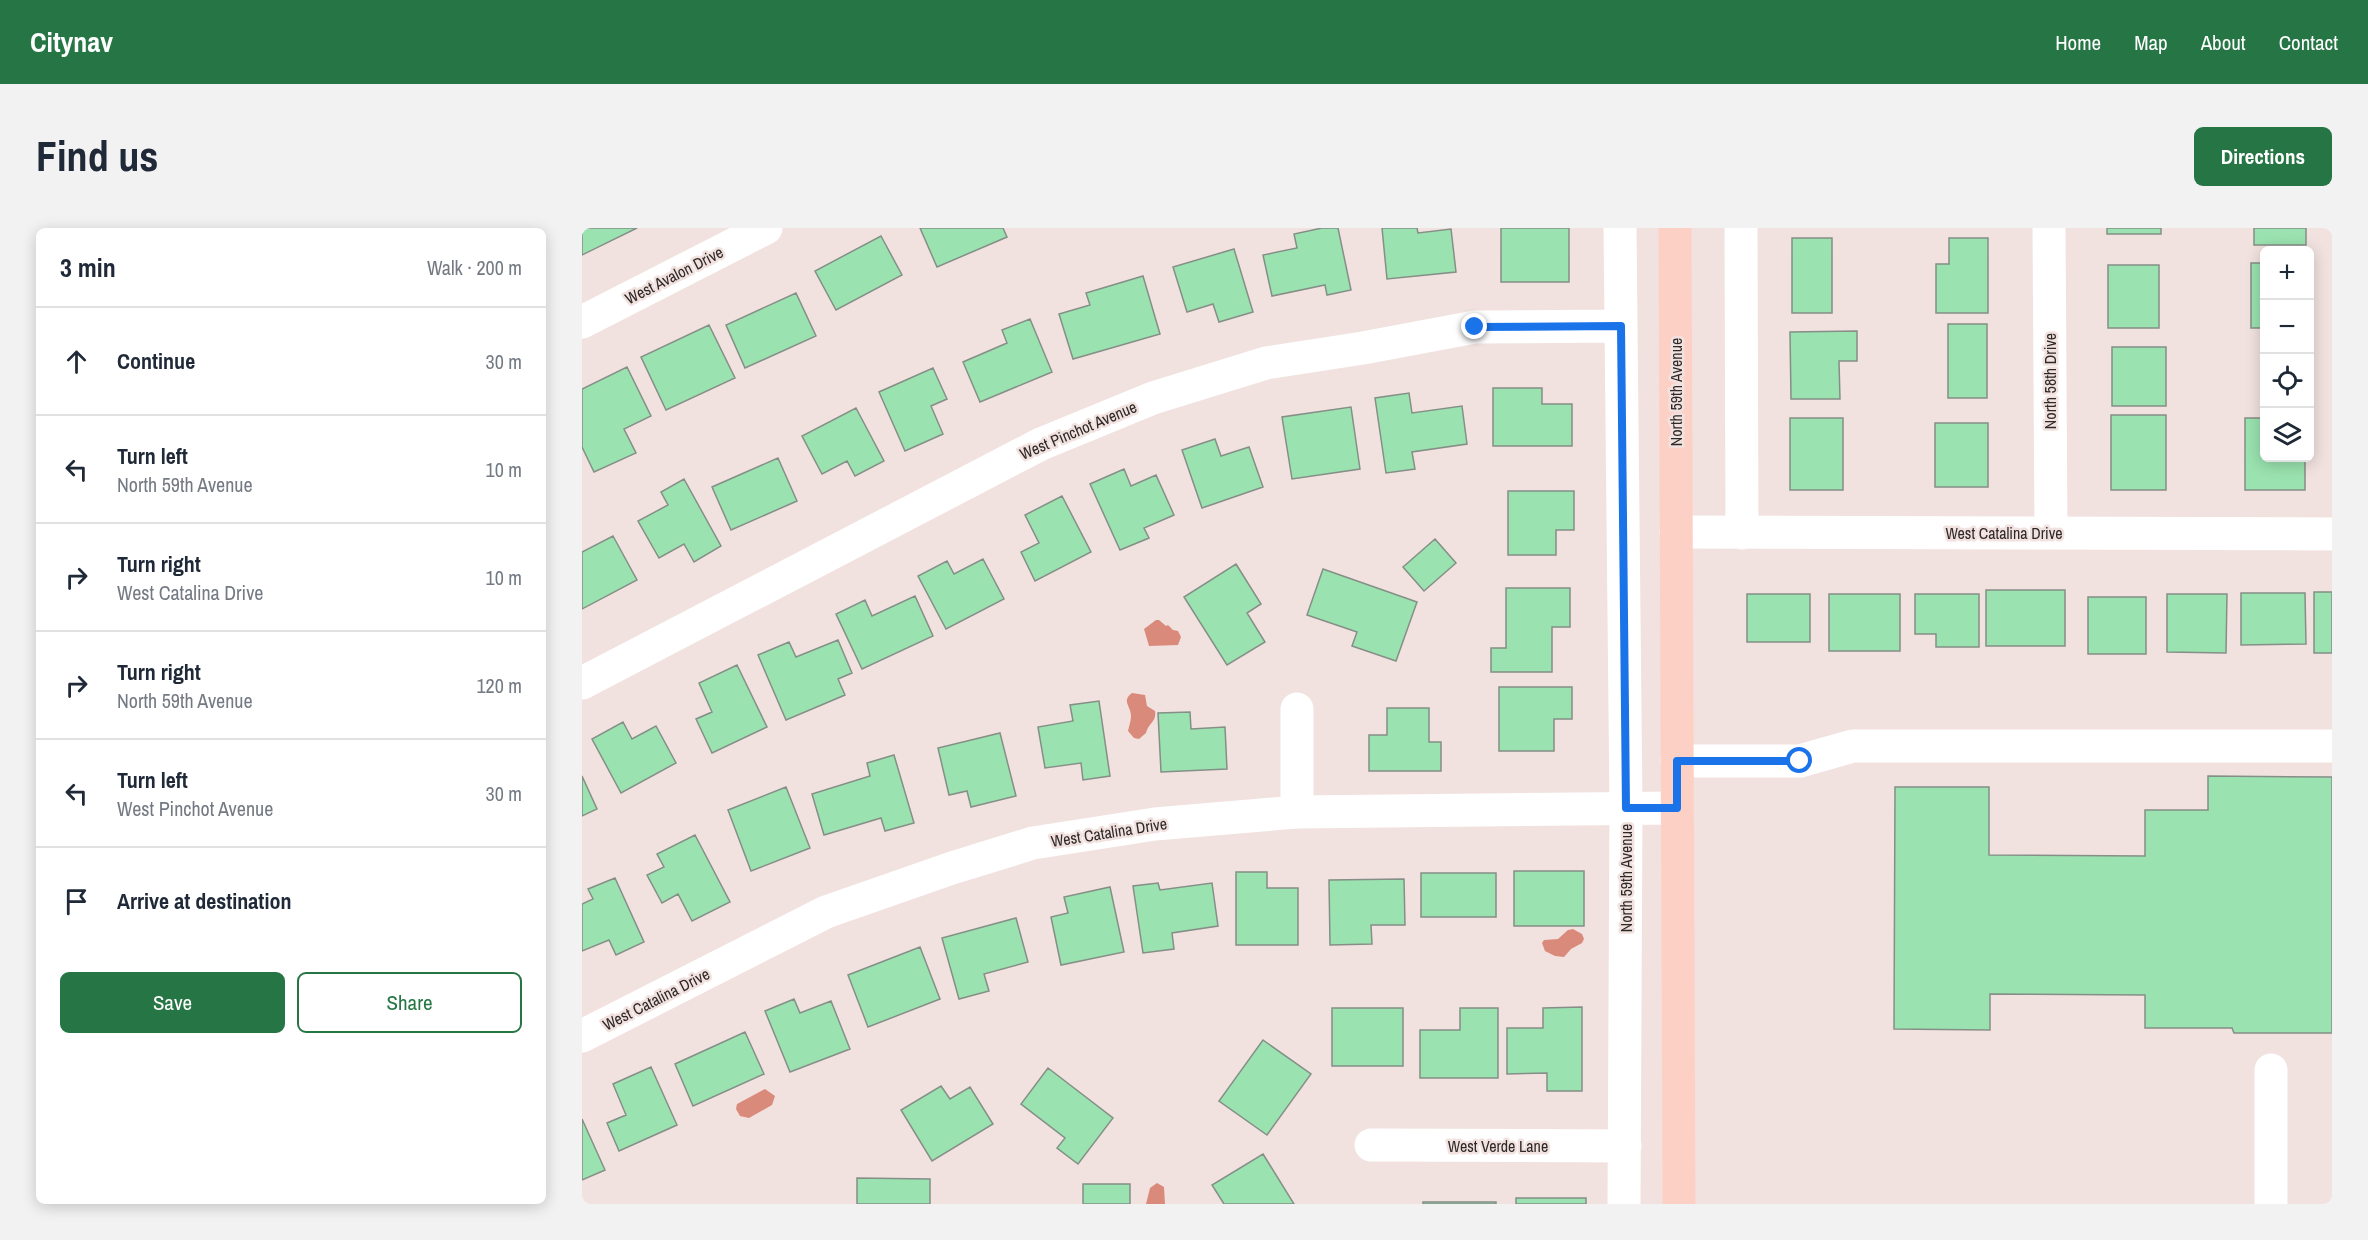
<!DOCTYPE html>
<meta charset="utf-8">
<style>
:root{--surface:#fff;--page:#f2f2f3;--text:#1f2937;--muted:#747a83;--line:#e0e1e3;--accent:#267545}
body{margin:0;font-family:"Archivo Narrow",sans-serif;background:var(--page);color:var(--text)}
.controls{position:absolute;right:18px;top:18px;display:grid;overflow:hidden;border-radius:9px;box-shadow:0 3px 15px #0003}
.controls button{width:54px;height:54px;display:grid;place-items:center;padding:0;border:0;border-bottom:2px solid var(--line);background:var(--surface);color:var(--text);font:30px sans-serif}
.stop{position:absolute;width:18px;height:18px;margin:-14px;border:4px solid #1a73e8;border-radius:50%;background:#fff}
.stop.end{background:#1a73e8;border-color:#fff;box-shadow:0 2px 6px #0008}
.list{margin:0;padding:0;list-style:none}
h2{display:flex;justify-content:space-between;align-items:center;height:78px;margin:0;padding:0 24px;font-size:26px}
h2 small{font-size:20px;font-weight:400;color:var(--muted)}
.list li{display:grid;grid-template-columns:39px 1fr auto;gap:18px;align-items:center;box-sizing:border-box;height:108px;padding:0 24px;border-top:2px solid var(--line)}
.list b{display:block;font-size:22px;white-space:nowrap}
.list p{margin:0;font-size:20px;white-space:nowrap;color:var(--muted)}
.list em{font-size:20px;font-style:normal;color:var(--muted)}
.actions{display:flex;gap:12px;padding:18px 24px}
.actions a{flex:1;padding:14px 0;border:2px solid var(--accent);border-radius:9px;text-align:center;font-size:21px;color:var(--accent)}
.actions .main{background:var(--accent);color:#fff}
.icon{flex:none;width:33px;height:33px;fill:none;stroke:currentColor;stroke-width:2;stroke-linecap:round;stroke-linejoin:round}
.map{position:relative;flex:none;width:1750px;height:976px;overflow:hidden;border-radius:9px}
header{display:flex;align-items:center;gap:36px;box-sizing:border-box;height:84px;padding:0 30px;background:var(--accent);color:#fff}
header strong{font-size:28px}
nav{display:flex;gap:33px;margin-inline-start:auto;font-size:21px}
.intro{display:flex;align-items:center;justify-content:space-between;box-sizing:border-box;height:144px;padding:0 36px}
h1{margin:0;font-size:42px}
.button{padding:15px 27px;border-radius:9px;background:var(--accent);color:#fff;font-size:21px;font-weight:700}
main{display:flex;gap:36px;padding:0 36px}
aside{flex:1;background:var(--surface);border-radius:9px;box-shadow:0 3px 15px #0003}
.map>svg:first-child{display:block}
.water{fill:#da8a7a}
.building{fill:#9ae2af;stroke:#858f87;stroke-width:1.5}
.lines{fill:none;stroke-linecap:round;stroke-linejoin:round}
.minor{stroke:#fff;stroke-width:33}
.major{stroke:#fdd0c6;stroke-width:33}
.route{stroke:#1a73e8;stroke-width:8}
.labels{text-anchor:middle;stroke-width:5;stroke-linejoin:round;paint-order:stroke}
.street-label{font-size:16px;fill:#2e2827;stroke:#f1e2df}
</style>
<header>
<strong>Citynav</strong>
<nav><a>Home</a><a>Map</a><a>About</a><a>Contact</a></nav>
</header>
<div class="intro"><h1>Find us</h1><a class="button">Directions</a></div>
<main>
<aside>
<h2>3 min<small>Walk · 200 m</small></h2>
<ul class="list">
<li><svg class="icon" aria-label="ahead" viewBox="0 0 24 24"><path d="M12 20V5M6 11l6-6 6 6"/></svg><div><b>Continue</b></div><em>30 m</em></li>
<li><svg class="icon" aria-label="left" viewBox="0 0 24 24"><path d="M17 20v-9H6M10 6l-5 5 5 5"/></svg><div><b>Turn left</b><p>North 59th Avenue</p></div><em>10 m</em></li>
<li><svg class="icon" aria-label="right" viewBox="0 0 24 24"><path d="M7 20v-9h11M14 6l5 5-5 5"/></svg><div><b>Turn right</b><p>West Catalina Drive</p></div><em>10 m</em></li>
<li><svg class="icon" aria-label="right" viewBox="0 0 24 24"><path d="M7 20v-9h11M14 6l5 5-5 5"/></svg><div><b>Turn right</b><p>North 59th Avenue</p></div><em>120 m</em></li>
<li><svg class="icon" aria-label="left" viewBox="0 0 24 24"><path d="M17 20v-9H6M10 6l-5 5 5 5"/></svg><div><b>Turn left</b><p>West Pinchot Avenue</p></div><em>30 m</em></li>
<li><svg class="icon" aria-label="arrive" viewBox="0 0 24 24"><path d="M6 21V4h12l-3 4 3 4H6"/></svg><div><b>Arrive at destination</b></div></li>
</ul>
<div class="actions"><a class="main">Save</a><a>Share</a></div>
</aside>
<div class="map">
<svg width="1750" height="976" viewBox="0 0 1750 976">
<rect width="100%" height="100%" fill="#f1e2df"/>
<path class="water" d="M574 392H577L584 398 586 397 591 402 596 403 599 409 596 417 567 418 562 401Z
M550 465 563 467 565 478 573 483C575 494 566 495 564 505L557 511 552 510 546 503C547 498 549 493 549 488 549 478 539 473 550 465Z
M991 701 1000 706 1002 711 1000 715 989 721 982 729 973 728 963 723 960 715 962 712 976 711 986 702Z
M183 861 193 868 190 877 167 890 158 888 154 881 155 876Z
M575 955 582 959 583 976H564L568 960Z"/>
<path class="building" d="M0 0H55L0 27Z
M338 0H421L425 9 355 39Z
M740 0H756L769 62 745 67 743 57 690 68 681 27 715 20 712 6Z
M800 0H835L836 5 869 1 874 44 805 51Z
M919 0H987V54H919Z
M1525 0H1579V6H1525Z
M1672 0H1724V17H1672Z
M299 8 320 47 254 82 233 43Z
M1210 10H1250V85H1210Z
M1367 10H1406V85H1354V36H1367Z
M652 21 671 84 637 94 631 76 605 84 591 39Z
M1669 35H1682V100H1669Z
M1526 37H1577V100H1526Z
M561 48 578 106 491 131 477 86 508 77 504 65Z
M214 65 234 108 163 140 144 97Z
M448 91 470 144 398 174 381 134 425 115 420 102Z
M1366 96H1405V170H1366Z
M127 97 153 150 84 182 59 129Z
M1275 103V133H1257L1258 171H1209L1208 104Z
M1681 110H1682V172H1681Z
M1530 119H1584V178H1530Z
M45 139 69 188 42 201 54 225 12 244 0 219V161Z
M351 140 365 171 349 178 361 206 323 223 297 164Z
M911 160H960V176H990V218H911Z
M827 165 830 185 880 178 885 216 830 224 833 241 804 245 793 170Z
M769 179 778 241 710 251 700 189Z
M274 180 302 233 273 248 265 233 240 246 220 208Z
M1529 187H1584V262H1529Z
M1208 190H1261V262H1208Z
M1663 190H1682V230H1723V262H1663Z
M1353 195H1406V259H1353Z
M633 211 639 228 667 219 681 259 620 280 600 222Z
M196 230 215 273 149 302 130 259Z
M542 241 549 258 574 247 592 287 562 300 567 310 538 322 508 256Z
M102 251 139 318 112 334 102 316 77 330 56 293 86 277 79 264Z
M926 263H992V302H974V327H926Z
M480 268 509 324 453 353 439 324 457 315 443 287Z
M31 308 55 352 0 381V324Z
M853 311 874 335 842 363 821 339Z
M401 331 422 371 364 401 336 348 365 333 372 346Z
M654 336 679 376 665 385 683 414 645 437 602 369Z
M741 341 835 374 814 433 770 418 775 404 725 387Z
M924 360H988V399H970V444H909V420H924Z
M1404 362H1483V418H1404Z
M1732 364H1750V425H1732Z
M1659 365H1723L1724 416 1659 417Z
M1165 366H1228V414H1165Z
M1247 366H1318V423H1247Z
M1333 366H1397V419H1354V406H1333Z
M1585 366H1645L1644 425 1585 424Z
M333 368 351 408 280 441 254 386 283 372 290 388Z
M1506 369H1564V426H1506Z
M256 412 270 445 256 451 263 467 204 492 176 427 207 414 214 429Z
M155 437 185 499 130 525 114 491 130 484 117 455Z
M917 459H990V491H972V523H917Z
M517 473 528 548 501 552 499 535 463 540 456 499 491 493 488 477Z
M805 480H847V514H859V543H787V507H805Z
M608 484 609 501 643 499 645 541 579 544 576 485Z
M41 494 50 511 74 498 94 535 39 565 10 511Z
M418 505 434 568 389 579 385 563 367 567 356 520Z
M312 527 332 595 303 603 299 590 242 607 230 566 288 548 285 535Z
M0 548 15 581 0 588Z
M1626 548 1750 549V805H1652L1650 800H1563V767L1408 766V802L1312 801 1313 559H1407V627L1563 628V582H1626Z
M204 559 228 620 169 643 146 582Z
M113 607 148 674 110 693 96 666 80 675 65 647 82 639 75 626Z
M932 643H1002V698H932Z
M654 644H685V660H716V717H654Z
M839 645H914V689H839Z
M33 650 62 714 34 727 27 712 0 723V676L11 671 6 661Z
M822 651 823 697H789L790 716 748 717 747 652Z
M576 655 578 662 630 655 636 698 590 705 592 721 561 725 551 658Z
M528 659 542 724 479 737 469 689 486 685 482 669Z
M434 690 446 734 402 746 407 763 377 771 360 710Z
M338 719 358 771 286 799 266 747Z
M212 771 218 785 249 773 268 821 208 844 183 783Z
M1000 779V863H965V845L925 846V800H961V780Z
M750 780H821V838H750Z
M878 780H916V850H838V802H878Z
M163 804 182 846 111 878 93 836Z
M681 812 729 846 685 907 637 873Z
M69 839 95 897 37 923 25 895 44 887 31 856Z
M466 840 531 890 496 936 475 920 483 910 439 876Z
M359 858 368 871 388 859 411 896 350 933 319 882Z
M0 891 23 942 0 952Z
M681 926 712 976H642L630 957Z
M275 950 348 951V976H275Z
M501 956H548V976H501Z
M934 970H1004V976H934Z
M841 974H914V976H841Z"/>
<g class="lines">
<path class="minor" d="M1038 0 1044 580 1042 976
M1159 0 1160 305
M1467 0 1469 305
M0 94 184 0
M1094 304 1750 306
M0 455 459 216 571 170 684 135 781 120 893 99 1039 98
M715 481V584
M1095 533H1218L1271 518H1750
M0 808 244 684 370 640 451 615 573 596 715 584 1095 580
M1689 842V976
M789 917 1043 918"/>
<path class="major" d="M1093 0 1097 976"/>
</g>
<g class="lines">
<path class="route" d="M893 99 1039 98 1044 580H1095V533H1218"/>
</g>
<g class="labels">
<g class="street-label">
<text transform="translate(92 47) rotate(-27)" y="6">West Avalon Drive</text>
<text transform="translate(1468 153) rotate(-90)" y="6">North 58th Drive</text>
<text transform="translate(1094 164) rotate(-90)" y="6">North 59th Avenue</text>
<text transform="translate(496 202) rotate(-23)" y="6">West Pinchot Avenue</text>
<text x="1422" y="311">West Catalina Drive</text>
<text transform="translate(527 604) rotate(-9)" y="6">West Catalina Drive</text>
<text transform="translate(1044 650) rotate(-90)" y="6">North 59th Avenue</text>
<text transform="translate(74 771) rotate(-27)" y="6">West Catalina Drive</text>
<text x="916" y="924">West Verde Lane</text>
</g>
</g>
</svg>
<div class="controls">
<button>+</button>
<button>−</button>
<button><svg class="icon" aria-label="locate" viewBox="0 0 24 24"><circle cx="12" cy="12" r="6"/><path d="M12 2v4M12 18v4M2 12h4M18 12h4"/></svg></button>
<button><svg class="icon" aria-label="layers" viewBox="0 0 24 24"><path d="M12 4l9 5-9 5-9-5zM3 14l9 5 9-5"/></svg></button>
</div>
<div class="stop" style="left:1218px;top:533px"></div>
<div class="stop end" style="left:893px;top:99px"></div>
</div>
</main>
